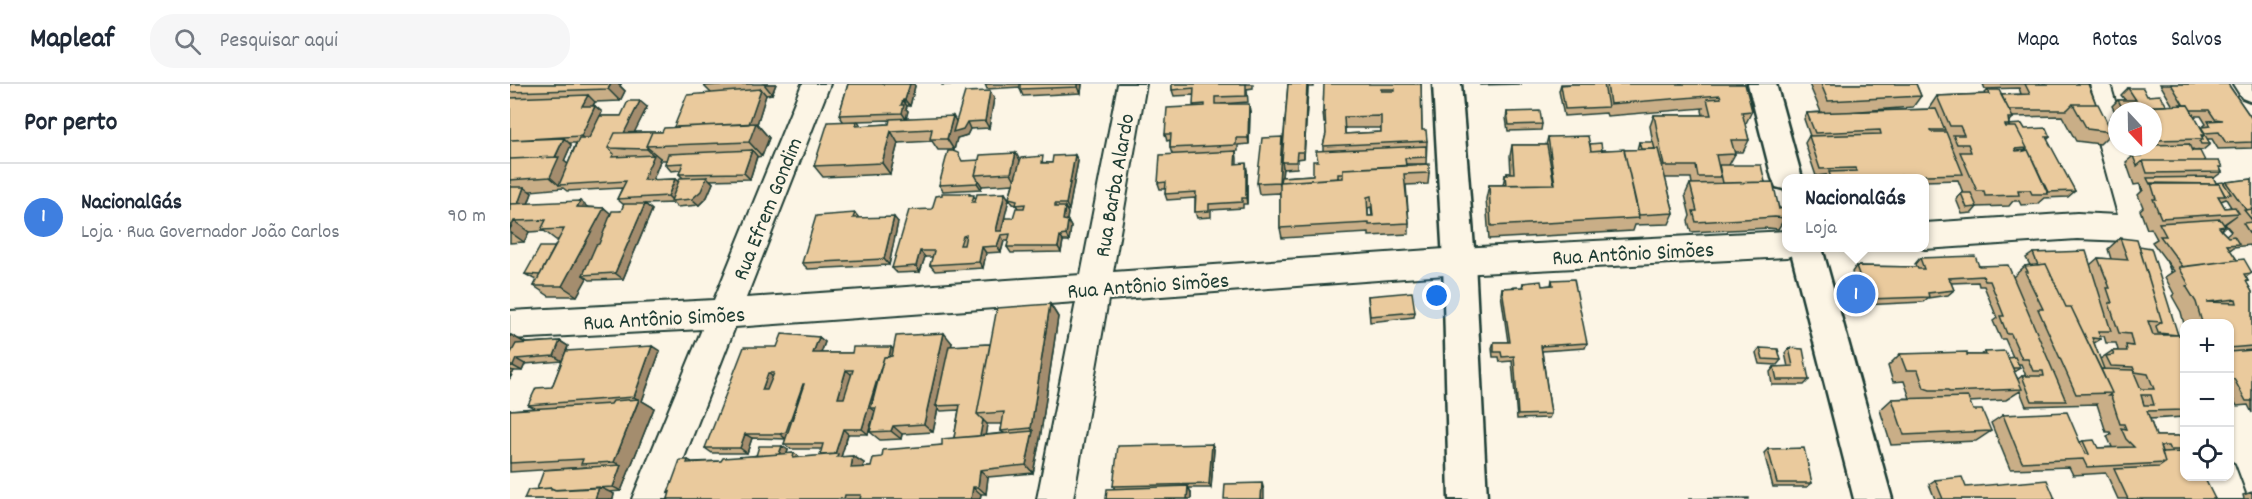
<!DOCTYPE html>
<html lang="pt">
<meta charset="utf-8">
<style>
:root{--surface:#fff;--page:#f6f6f7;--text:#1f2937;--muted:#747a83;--line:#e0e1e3;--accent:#111827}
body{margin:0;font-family:Dekko,sans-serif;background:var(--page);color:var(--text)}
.controls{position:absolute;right:18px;bottom:18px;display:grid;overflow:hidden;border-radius:12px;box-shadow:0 2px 4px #0004}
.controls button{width:54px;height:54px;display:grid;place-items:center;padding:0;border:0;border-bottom:2px solid var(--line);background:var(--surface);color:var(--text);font:30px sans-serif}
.compass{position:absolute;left:1598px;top:18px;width:54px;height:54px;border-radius:50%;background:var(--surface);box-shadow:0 2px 4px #0004;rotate:158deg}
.you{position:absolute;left:927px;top:212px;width:21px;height:21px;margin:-15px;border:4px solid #fff;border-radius:50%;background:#1a73e8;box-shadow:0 0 0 9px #1a73e833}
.badge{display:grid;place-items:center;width:39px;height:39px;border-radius:50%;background:var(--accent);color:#fff;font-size:20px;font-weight:700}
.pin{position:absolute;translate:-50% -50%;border:3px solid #fff;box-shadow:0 2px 6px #0006}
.popup{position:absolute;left:1272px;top:90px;width:147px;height:78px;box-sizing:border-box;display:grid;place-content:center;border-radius:12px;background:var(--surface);filter:drop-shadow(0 2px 4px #0005);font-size:20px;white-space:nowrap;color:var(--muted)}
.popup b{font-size:22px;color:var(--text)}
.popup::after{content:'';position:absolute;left:50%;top:100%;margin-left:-12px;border:12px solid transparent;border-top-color:var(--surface)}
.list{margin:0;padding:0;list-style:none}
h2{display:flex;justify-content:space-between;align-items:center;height:78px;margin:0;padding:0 24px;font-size:26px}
h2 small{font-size:20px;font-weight:400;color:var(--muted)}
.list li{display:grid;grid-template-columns:39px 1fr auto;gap:18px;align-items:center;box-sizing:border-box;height:108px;padding:0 24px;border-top:2px solid var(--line)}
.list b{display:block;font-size:22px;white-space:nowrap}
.list p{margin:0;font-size:20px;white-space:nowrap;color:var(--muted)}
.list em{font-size:20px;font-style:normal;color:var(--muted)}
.icon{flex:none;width:33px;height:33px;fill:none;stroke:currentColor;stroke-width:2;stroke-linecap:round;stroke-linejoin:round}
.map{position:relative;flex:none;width:1742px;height:415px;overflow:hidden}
header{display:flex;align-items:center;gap:36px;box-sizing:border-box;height:84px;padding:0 30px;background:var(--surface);border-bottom:2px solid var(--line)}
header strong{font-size:28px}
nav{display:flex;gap:33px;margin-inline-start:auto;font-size:21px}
.search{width:420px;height:54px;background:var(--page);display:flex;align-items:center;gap:15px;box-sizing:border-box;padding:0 21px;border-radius:24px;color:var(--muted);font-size:22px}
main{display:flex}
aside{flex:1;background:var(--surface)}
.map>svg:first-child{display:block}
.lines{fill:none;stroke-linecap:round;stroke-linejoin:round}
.street-casing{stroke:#1f3d34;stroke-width:4}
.secondary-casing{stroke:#1f3d34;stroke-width:5}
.street{fill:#fcf5e5;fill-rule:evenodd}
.secondary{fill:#fcf5e5;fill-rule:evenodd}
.wall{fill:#c9ae87;stroke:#1f3d34;stroke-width:1.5;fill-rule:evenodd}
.shaded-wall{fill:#a48d6e;stroke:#1f3d34;stroke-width:1.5}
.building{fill:#eaca9d;stroke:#1f3d34;stroke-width:1.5;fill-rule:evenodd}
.labels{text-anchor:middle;stroke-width:4.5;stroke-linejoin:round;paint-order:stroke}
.street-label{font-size:22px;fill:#1f3d34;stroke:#fcf5e5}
</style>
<header>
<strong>Mapleaf</strong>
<div class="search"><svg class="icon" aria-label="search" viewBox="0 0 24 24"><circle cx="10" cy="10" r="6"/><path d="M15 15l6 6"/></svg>Pesquisar aqui</div>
<nav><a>Mapa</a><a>Rotas</a><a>Salvos</a></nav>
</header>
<main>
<aside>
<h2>Por perto<small></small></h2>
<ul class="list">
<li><span class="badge" style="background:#3f7fe0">1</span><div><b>NacionalGás</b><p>Loja · Rua Governador João Carlos</p></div><em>90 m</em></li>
</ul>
</aside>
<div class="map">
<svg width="1742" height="415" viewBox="0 0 1742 415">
<rect width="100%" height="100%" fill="#fcf5e5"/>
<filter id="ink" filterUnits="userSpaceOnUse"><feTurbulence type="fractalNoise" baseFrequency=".0167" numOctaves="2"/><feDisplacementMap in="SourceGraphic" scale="12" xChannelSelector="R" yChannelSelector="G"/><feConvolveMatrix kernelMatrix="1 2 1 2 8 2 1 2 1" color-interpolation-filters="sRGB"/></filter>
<g filter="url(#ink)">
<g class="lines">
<g class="street-casing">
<path id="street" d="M292 0H320L236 214 571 191 608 0H636L603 188 949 164 1277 147V164H1291L1288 169 1277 173 949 190 598 216 563 415H527L566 218 225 243 158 415H122L192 245 0 255V227L204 216Z
M1572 0H1600L1608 27 1607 63H1618L1642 145 1682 240H1674V274L1663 270 1617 157 1567 155 1415 165 1411 164H1415V139L1567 129 1608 131Z
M1723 0H1742V18L1732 14Z
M1720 378 1724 380 1737 415H1701L1695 392H1720Z"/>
</g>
<g class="secondary-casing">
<path id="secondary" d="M923 0H951L965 177 977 415H939L933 177Z
M1238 0H1266L1292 94H1277V106L1266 103 1262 94Z
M1280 164H1312L1382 415H1344Z"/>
</g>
<use href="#street" class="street"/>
<use href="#secondary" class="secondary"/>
</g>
<path class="wall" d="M0 0H111L110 2 115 7 110 17 85 18 83 22H85L92 28 90 32H111L137 23 124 48H152L164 43 201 9 194 2 195 0H266L262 10 256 11 247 40 259 54 252 72 247 73 240 95 200 96 203 99 197 113 189 121 167 123 163 119 134 120H135L142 126 113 195 80 196 77 194 67 212H39L24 202 27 196 24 195 15 190 45 163 48 156H46L34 147 19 148 14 158 0 159ZM60 59H66L58 80 54 77 61 61ZM150 74 152 76H156L155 80 161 87 171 86 169 90 173 94 168 98 165 95 143 96 150 77 149 76ZM53 104 57 107 112 104 107 115 114 121 111 127 101 130 94 124 18 120 22 109 20 107Z
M338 0H404L405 2 400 22H397L396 25 398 27 396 34 446 38 484 14 479 44 460 45 457 51 447 54 444 66H428L422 57 388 59 380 90 313 93 304 82 333 37 329 31ZM380 36 379 40 351 42 348 37Z
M432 0H455L432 1Z
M475 0H572L571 9 513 12 510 5V3L477 5Z
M662 0H743V4L737 5 738 18 711 20 740 27 739 60 728 61V67H726L727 74V80L737 86V120H733V124L701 126V133L687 134 685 128V114L657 116 655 110 656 105H650L648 99 662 70 660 64V56L657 57 655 50 684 23V11L664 12 662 6Z
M778 0H804V3H798L794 74 787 75V84L773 85V83L772 93 803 91 807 77 813 67V62L816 50V39H814L813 28 814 6 911 0 912 46 917 57 916 80H896V82L919 89 918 100 896 101 899 139V150L859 152V149L772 154 770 144V109L749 110 747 99 772 53 773 62ZM835 44H871V48L835 50ZM861 123 862 132H858V124Z
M970 0H1012L970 1Z
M1051 0H1235L1242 27 1236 39H1234L1239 56 1233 68H1224L1225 70 1219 81 1255 98 1275 134 1268 145 1258 144 1181 148 1178 137 1180 132 1175 111 1180 100H1182L1181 94H1155L1164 129 1159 140 1125 141 1123 147 979 155 976 115 979 101H993L995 91H997V89H1001L1000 72 1002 61H1036L1038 53 1080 60 1092 66H1127L1129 58 1143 60 1140 42 1144 31H1193L1192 26 1193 24 1097 32 1096 29 1054 32 1049 7Z
M1299 0H1406L1411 12 1403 23 1337 28 1419 25V24L1427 12 1474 10 1478 6 1491 11 1511 10 1509 4 1475 5 1473 0H1579L1586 20 1602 48 1590 60 1566 57 1552 32 1502 33 1503 34 1499 38V41L1540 53 1537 56 1565 107 1558 113 1534 114 1527 120 1511 121 1509 117H1503L1499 122 1467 123 1462 129 1452 130 1446 115 1451 109H1453L1448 96 1415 97V94H1314L1316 91 1306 92 1295 59 1299 52H1300L1294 35 1297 29 1311 28Z
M1650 0H1718L1742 35V64L1708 65 1702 55H1697L1700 60 1693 66 1684 67 1683 65 1681 66 1695 77 1712 83 1710 84 1712 88 1704 94 1706 99H1714L1716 98 1742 95V164L1740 161 1724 163 1720 166 1727 176 1742 189 1736 193 1738 197 1736 198 1742 208V329L1738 321 1727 322 1719 308V240H1674L1671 228 1662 212 1664 210 1655 193 1664 187 1642 158 1647 155 1641 144 1637 145 1630 126 1633 123 1628 111 1633 106 1630 100 1624 101 1616 78 1622 73 1620 67H1618L1616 63H1643V27H1607V55L1599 35 1605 28 1602 22 1608 16H1615L1611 11 1618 4 1637 12 1657 22H1663ZM1684 32H1691L1696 40 1691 44ZM1716 115 1721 123 1715 124 1711 117ZM1727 131 1715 140 1721 147 1716 151 1711 146 1715 142 1714 140Z
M997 28 1032 40 1031 46 998 47 996 34Z
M565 71 568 77 559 126H557L558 129 557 136 561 143 559 157H553L551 168 501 169 497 163 499 157H494L491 168 476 169 473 184 425 187 420 181 423 173H415L410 188 387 189 382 184 422 125 459 109 461 111 466 114 499 115 491 147 503 134 508 124 506 121 503 120 499 114 503 100 472 102 471 105 433 107 429 101 453 77H510L542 79Z
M345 129 349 134 388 138 379 181 298 185 292 179Z
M1610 154 1629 162 1668 251H1674V333L1640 335 1646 352H1674V393L1705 415H1608L1596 389 1563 391 1559 383 1500 385 1481 339 1493 331 1570 358 1573 357 1588 364 1602 363 1597 352 1601 350 1600 348H1596L1587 320 1516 322 1510 307 1496 316 1459 318 1463 326 1481 347 1466 357 1381 361 1370 326 1382 315 1400 314 1394 297 1383 298 1378 282 1390 270 1471 271 1475 268 1498 274 1503 273 1495 255H1491L1483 237 1487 234 1474 202H1469L1468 198 1441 199 1444 206 1438 211 1418 214 1413 218 1353 221 1342 188 1346 182 1406 183 1405 180 1410 174 1469 182 1503 193 1515 182 1520 181 1516 174 1523 169 1580 181 1588 174 1601 175 1598 165ZM1590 252H1594L1596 259H1606L1608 266 1606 267H1602L1590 275 1584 259 1591 255ZM1508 280H1511L1516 292H1512L1508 295 1504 288 1510 284Z
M1042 196 1077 259 1075 264 1032 267 1041 330 1039 334 1007 335 1002 277 990 278 989 273H983L982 264 984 258H998L991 210 992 204 1012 203 1013 199 1032 202 1041 201Z
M858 212 905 228 904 233 860 238Z
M540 220 548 233 530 355 523 389 478 393 476 410H471L470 415H158L160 410 158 409 178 376 182 378 211 377 278 366 277 370 284 369 290 373 310 372 312 365H281L274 360 276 355 242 354 237 369H202L195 364 267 263 309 253 315 258 311 269H342L442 259 441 262 480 260ZM428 324 431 327 449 326 444 354 432 361 372 373 361 383H353L354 379 343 372 331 373 338 350H358L365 327 360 348 370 356 391 355 392 350 423 348ZM477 340H492L491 347 494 349 475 351Z
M0 251 16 259 50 257 58 262 57 267H150L132 317 144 324 111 407 99 408 104 410 103 415H14L27 405 77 383 0 388V326L25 324 18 321 42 303 52 277 15 280 12 287H4L0 294Z
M1250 264 1271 276 1267 281 1249 280 1246 269Z
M1279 264 1299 296 1294 301H1262L1260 288 1264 283H1278L1275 269Z
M702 360 704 365 701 404H679L681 409V415H596L605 405 603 402Z
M1258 365 1302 399 1297 403H1263L1254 369Z
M1425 396 1456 403 1545 415H1425L1419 400Z
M1742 408V415H1734L1733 411Z"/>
<path class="shaded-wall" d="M101 0H111L110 2 115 7 110 17 98 5Z
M254 0H266L262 10Z
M399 0H404L405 2 400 22 395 16Z
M568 0H572L571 9 568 3Z
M797 0 798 3 794 74V68Z
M251 5 256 11 247 40 259 54 252 72 239 58 235 49Z
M480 7 484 14 479 44 475 37Z
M78 11 85 18 79 28 72 22Z
M393 16 397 22 396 25 398 27 396 35 392 29 391 21Z
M130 17 137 23 116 65 106 64Z
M739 20 740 27 739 60 738 54Z
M85 22 92 28 78 59 71 52Z
M443 32 450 44 457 38 460 45 457 51 447 54 444 66 437 55Z
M381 47 388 59 380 90 372 79Z
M772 53 774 65 772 78 773 83 771 103 769 98Z
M54 54 61 61 54 77 63 84 49 101 40 93 45 74Z
M137 63 150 74 149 76 150 77 140 102 133 96 143 71 137 65Z
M242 66 247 72 240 95 234 89Z
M506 69 512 80 507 100 501 89Z
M565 71 568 77 559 126 556 120Z
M736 79 737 86V120L736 114Z
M197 93 203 99 197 113 189 121 182 115Z
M165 95 172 101 163 117 158 112Z
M468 96 472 102 471 105 467 99Z
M14 103 22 109 14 131 6 125Z
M495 109 499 115 490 153 486 147Z
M70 117 84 128 67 123Z
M135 120 142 126 113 195 105 189Z
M555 123 558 129 556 141 553 136Z
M94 124 107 135 73 191 77 194 67 212 52 202Z
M384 133 388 138 379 181 374 175Z
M4 137 19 148 14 158 0 148V145Z
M558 137 561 143 559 157 556 151Z
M491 151 494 157 491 168 487 162Z
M550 152 553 157 551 168 548 163Z
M472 163 476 169 473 184 469 178Z
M410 167 415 173 410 188 406 182Z
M540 220 548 233 530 355 523 389 516 381 523 347 521 344Z
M434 249 442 259 428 322H426L428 324 423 348 414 340Z
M1 251 17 260 6 275 15 280 12 287 3 282H0V253Z
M309 253 315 258 309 274 303 269Z
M50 257 58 262 52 277 44 272Z
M142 262 150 267 132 317 144 324 111 407 103 403 111 381 104 378 129 316 124 313Z
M381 263 386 268 376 286Z
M0 286 4 287 0 294Z
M336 286 342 291 334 319 328 314Z
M370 286 361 324 365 327 358 350 352 345Z
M258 289 264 294 258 311 252 306Z
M293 300 299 304 276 355 270 350Z
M473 336 477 340 474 360 469 355Z
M383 342 392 350 391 355 381 347Z
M333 345 338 350 331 373H327L325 370Z
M235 350 242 354 237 369 230 364Z
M702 360 704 365 701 404 699 400Z
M272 362 278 366 274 378 268 374Z
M343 372 354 379 351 391 341 384Z
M470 386 478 393 476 410 468 403Z
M752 399 754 406V415H751Z
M678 402 681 409V415H677Z
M89 403 104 410 103 415H85Z
M463 403 471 410 470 415H461Z"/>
<path class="building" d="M0 0H101L98 5 0 8Z
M195 0H227L194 2Z
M338 0H400L395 16H393L391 21H394L392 29 329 31Z
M510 0H568V3L510 5Z
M662 0H736V12L705 13V20H739L738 54H726V61L660 64 661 50H655L657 24 695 22V20L683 21 684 4 662 6Z
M778 0H797L794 68H787L786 78H772Z
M814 0H911L912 46H916L917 57 813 62 816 50 815 28H813ZM871 5H885V7H871ZM871 32V48L835 50 834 33Z
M1062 0H1094L1098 23 1055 25 1051 1Z
M1097 0H1235L1242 27 1232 28 1239 56H1221L1225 70 1206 71 1211 93H1188L1186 82H1154L1144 31H1201L1197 15 1211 14 1210 11 1100 20Z
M1311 0H1406L1411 12 1318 17Z
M1515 0H1578L1586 20H1563L1557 26H1499L1491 11 1520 10Z
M1661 0H1718L1742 35V58L1716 59 1709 48 1695 49 1691 43 1701 42 1698 37 1713 36 1705 35 1699 26H1681L1678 21H1671L1670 20H1673Z
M1618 4H1633L1637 12 1650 11 1657 22 1612 23 1608 16H1626Z
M251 5 239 40 164 43 177 11Z
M1478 6H1489L1503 34H1498L1499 41H1495L1496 43H1506L1517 64 1505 65 1506 67 1518 66 1538 110H1522L1520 106H1508L1509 111 1475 112 1474 107H1467L1450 68H1461L1458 60H1447L1443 51H1454L1450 42H1440L1427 12 1480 10Z
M480 7 475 37 457 38 453 45 443 48 455 8Z
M78 11 72 22H85L71 52 1 56 54 54 45 73 0 75V14Z
M118 17H130L114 49H105L98 64 104 70 102 73 144 71 133 96 165 95 158 112 107 115 116 97 49 101 69 54H79L90 32H111Z
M1563 20H1588L1602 48 1577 45Z
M1678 21 1695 51H1691L1693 55 1643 56V27H1613L1611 23Z
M1426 25 1435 46H1420L1421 48H1436L1453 90 1380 92 1381 94H1321L1319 88 1347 87 1345 84 1310 85 1299 52 1371 50 1370 46 1305 49 1297 29Z
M1030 27 1032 40 999 41 997 28Z
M443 32 437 55H420L422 45 381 47 372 79 304 82 318 38 347 37 346 42 379 40 380 35Z
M246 39 239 58 136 62 142 48H152L154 44Z
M1512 40 1515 45 1536 44 1540 53H1536L1565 107 1538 108 1518 66 1514 67 1517 64 1506 43H1500L1498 41Z
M142 48 136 62 137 63V65L98 64 105 49 143 48Z
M1695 51 1700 60H1691L1690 58 1693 55 1692 53Z
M1078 52 1081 67 1114 65 1129 134 981 142 979 101 1045 100 1038 53Z
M772 53 769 98 747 99 752 54Z
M1129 58H1143L1145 65H1131Z
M1091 59 1092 66 1081 67 1080 60Z
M1679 60 1682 67H1690L1695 77H1633L1627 82 1623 72H1631L1627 63H1643V61Z
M1002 61H1037L1044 100 996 101 995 91H998L997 89H1004Z
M916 62V73L895 74 896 82 833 85V90H828V94L770 98 771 93 803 91V77H808L806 67Z
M1148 65 1164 129 1129 131 1114 66Z
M242 66 234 89 169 90 173 79 155 80 158 70Z
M438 67H443L448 69 452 77 469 76 465 91 468 96 467 99 429 101Z
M726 67 725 80 736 79V114H732V118L699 120V127L685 128 686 108 655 110 656 98 648 99 650 71Z
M506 69 501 89 465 91 470 71Z
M565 71 556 120H545V123H555L553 136 558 137 556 151 550 152 548 163H497L500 150 491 151 487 162 472 163 469 178 420 181 424 167H410L406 182 382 184 399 126 422 125 426 112 432 111V109H459V111H464L462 118H465L467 110 495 109 486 147H492L495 134H503L506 124H514L515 120 506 121 507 116 499 114 511 74 533 72 532 79H542L543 72ZM456 151 454 161H450L453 152Z
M49 73 40 93 0 96V75Z
M1633 77H1709L1712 83H1709L1712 88 1637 89Z
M919 80V89L894 90 899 139 859 141V139L770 144V98L833 94V85ZM861 112 863 132H858L857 113Z
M1209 81H1251L1255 98 1213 99Z
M197 93 191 107 182 115 161 117 170 94Z
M1703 93 1706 99 1713 98 1721 110 1715 111 1709 100H1640L1637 94Z
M1742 95V125L1736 126 1716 98Z
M1263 98 1269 125 1272 124 1275 134 1265 133 1186 138 1183 127H1187L1180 100Z
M1641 99 1709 100 1715 112H1708L1715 124 1725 123 1729 129 1651 134 1643 115H1646Z
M0 103H14L8 120H0Z
M1451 109H1461L1467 123 1457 124Z
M70 117 67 123 94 124 52 202H24L54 145 31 146 36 136 4 137 0 145V120Z
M114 120H135L105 189 73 191 86 161 89 160 102 127H111Z
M1742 125V136L1734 126Z
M345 129 343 134 384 133 374 175 292 179 306 132Z
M1710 135 1715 142 1709 143 1712 147 1718 153 1724 152 1729 160 1717 161 1727 176 1673 183 1650 152H1656L1649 139Z
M1742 138V150H1740L1733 139Z
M1610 154 1627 156 1652 238 1638 237 1643 251H1674V326L1637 327 1646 352H1674V366H1660L1658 362H1650L1655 379 1577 383 1573 375 1512 378 1493 331 1557 328 1575 370H1579L1573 357 1584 356 1588 364 1624 363 1616 355 1611 344 1616 345 1614 340H1610L1601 312H1598L1602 309 1591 285 1623 286 1631 305H1644L1638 290 1625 288 1623 283 1601 282 1596 272 1604 271 1602 267H1617L1616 261 1623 262 1620 250 1609 249 1599 219H1602L1597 204H1600L1588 174 1618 176ZM1631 311H1641L1644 321H1634Z
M1629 162 1641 164 1668 251 1648 249 1646 242 1652 238Z
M30 163H45L30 191 15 190Z
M1576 167 1601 247H1588L1591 255 1582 254 1594 285H1591L1561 223H1556L1536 180 1528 181 1523 169Z
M1465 172 1469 182 1498 181 1556 317H1522L1512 292H1534L1533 287H1523L1518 275H1512L1501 250H1497L1490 232H1494L1480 197H1475L1473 192 1439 194 1444 206 1418 209 1419 213 1358 215 1346 182 1407 183 1408 185H1414L1410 174Z
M1734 175 1742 189 1734 190 1738 197H1736L1742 208V262L1719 264V240H1693L1691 235 1686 218 1676 202 1679 201 1669 183ZM1726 215 1727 219 1697 218Z
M1536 180 1556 223H1561L1602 309 1566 310 1528 225H1533L1515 188H1518L1515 182Z
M1064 195 1077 259 1031 262 1041 330 1008 331 1004 272 992 273 991 268H984V258H1000L992 204 1014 203 1013 199 1031 197 1032 202 1043 201 1042 196Z
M902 208 905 228 860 232 858 212Z
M540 220 521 344 491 347 494 328 467 330 487 224Z
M434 249 414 340 383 342 381 347 360 348 366 324H361L374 273 382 272 386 252Z
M272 250 309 253 303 269H342L343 263H381L379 273H374L352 345H333L325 370 310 371 313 360H274L294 300H293L276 348 270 350H235L230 364H195L234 263H267ZM336 286H343L334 314H328ZM258 289H264L257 306H252Z
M50 257 44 272 6 275 3 282H0V271L6 260Z
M480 260 467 330 473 336 470 352 444 354 450 321 426 322 439 262Z
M142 262 124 313 18 321 26 304 42 303 56 267Z
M1250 264 1268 265 1271 276 1253 275Z
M1279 264 1293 265 1299 296H1267L1264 283 1283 282Z
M1742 266V317H1736L1724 295H1719V268Z
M1495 267 1512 305 1439 308 1438 306H1420L1414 304 1408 286H1396L1390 270 1457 268V271H1476L1475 268Z
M1505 273 1510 284H1503L1498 274Z
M1458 313 1463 326H1472L1481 347 1394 351 1382 315Z
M129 315 104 378 71 380 73 375 0 379V326L101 320 103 317Z
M523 347 516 381 470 386 468 403H463L461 415H350L351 411H335L334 415H158L160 408 158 409 170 376H178L177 379 211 377 213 374 284 369 283 374 328 370 327 373 343 372 341 384 361 383 363 374 372 373 373 366 432 361V355Z
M702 360 699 400 603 402 608 362Z
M249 362H272L269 370 246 372Z
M1294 364 1302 399H1267L1258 365Z
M1674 368V393H1694L1705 415H1618L1604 385 1649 383 1655 379 1652 369Z
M111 381 103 403 46 406 41 404 27 405 34 386Z
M1452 393 1456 403 1537 396 1545 415H1433L1425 396Z
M752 399 751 415H714L715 400Z
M678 402 677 415H596L597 405Z
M89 403 85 415H14L18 406 41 404V406Z
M1239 414V415H1178Z"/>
</g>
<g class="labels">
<g class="street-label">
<text transform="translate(603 101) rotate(-80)" y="8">Rua Barba Alardo</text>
<text transform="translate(256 124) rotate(-68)" y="8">Rua Efrem Gondim</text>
<text transform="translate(1123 168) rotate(-3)" y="8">Rua Antônio Simões</text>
<text transform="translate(638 200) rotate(-4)" y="8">Rua Antônio Simões</text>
<text transform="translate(154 233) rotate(-3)" y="8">Rua Antônio Simões</text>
</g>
</g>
</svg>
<div class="controls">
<button>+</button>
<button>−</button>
<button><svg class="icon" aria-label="locate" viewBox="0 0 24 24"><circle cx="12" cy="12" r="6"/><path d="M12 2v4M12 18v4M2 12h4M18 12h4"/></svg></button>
</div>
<svg class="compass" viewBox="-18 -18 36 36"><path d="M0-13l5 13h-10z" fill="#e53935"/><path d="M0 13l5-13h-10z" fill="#747a83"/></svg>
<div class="you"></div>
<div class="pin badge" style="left:1346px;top:210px;background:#3f7fe0">1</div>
<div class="popup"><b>NacionalGás</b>Loja</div>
</div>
</main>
